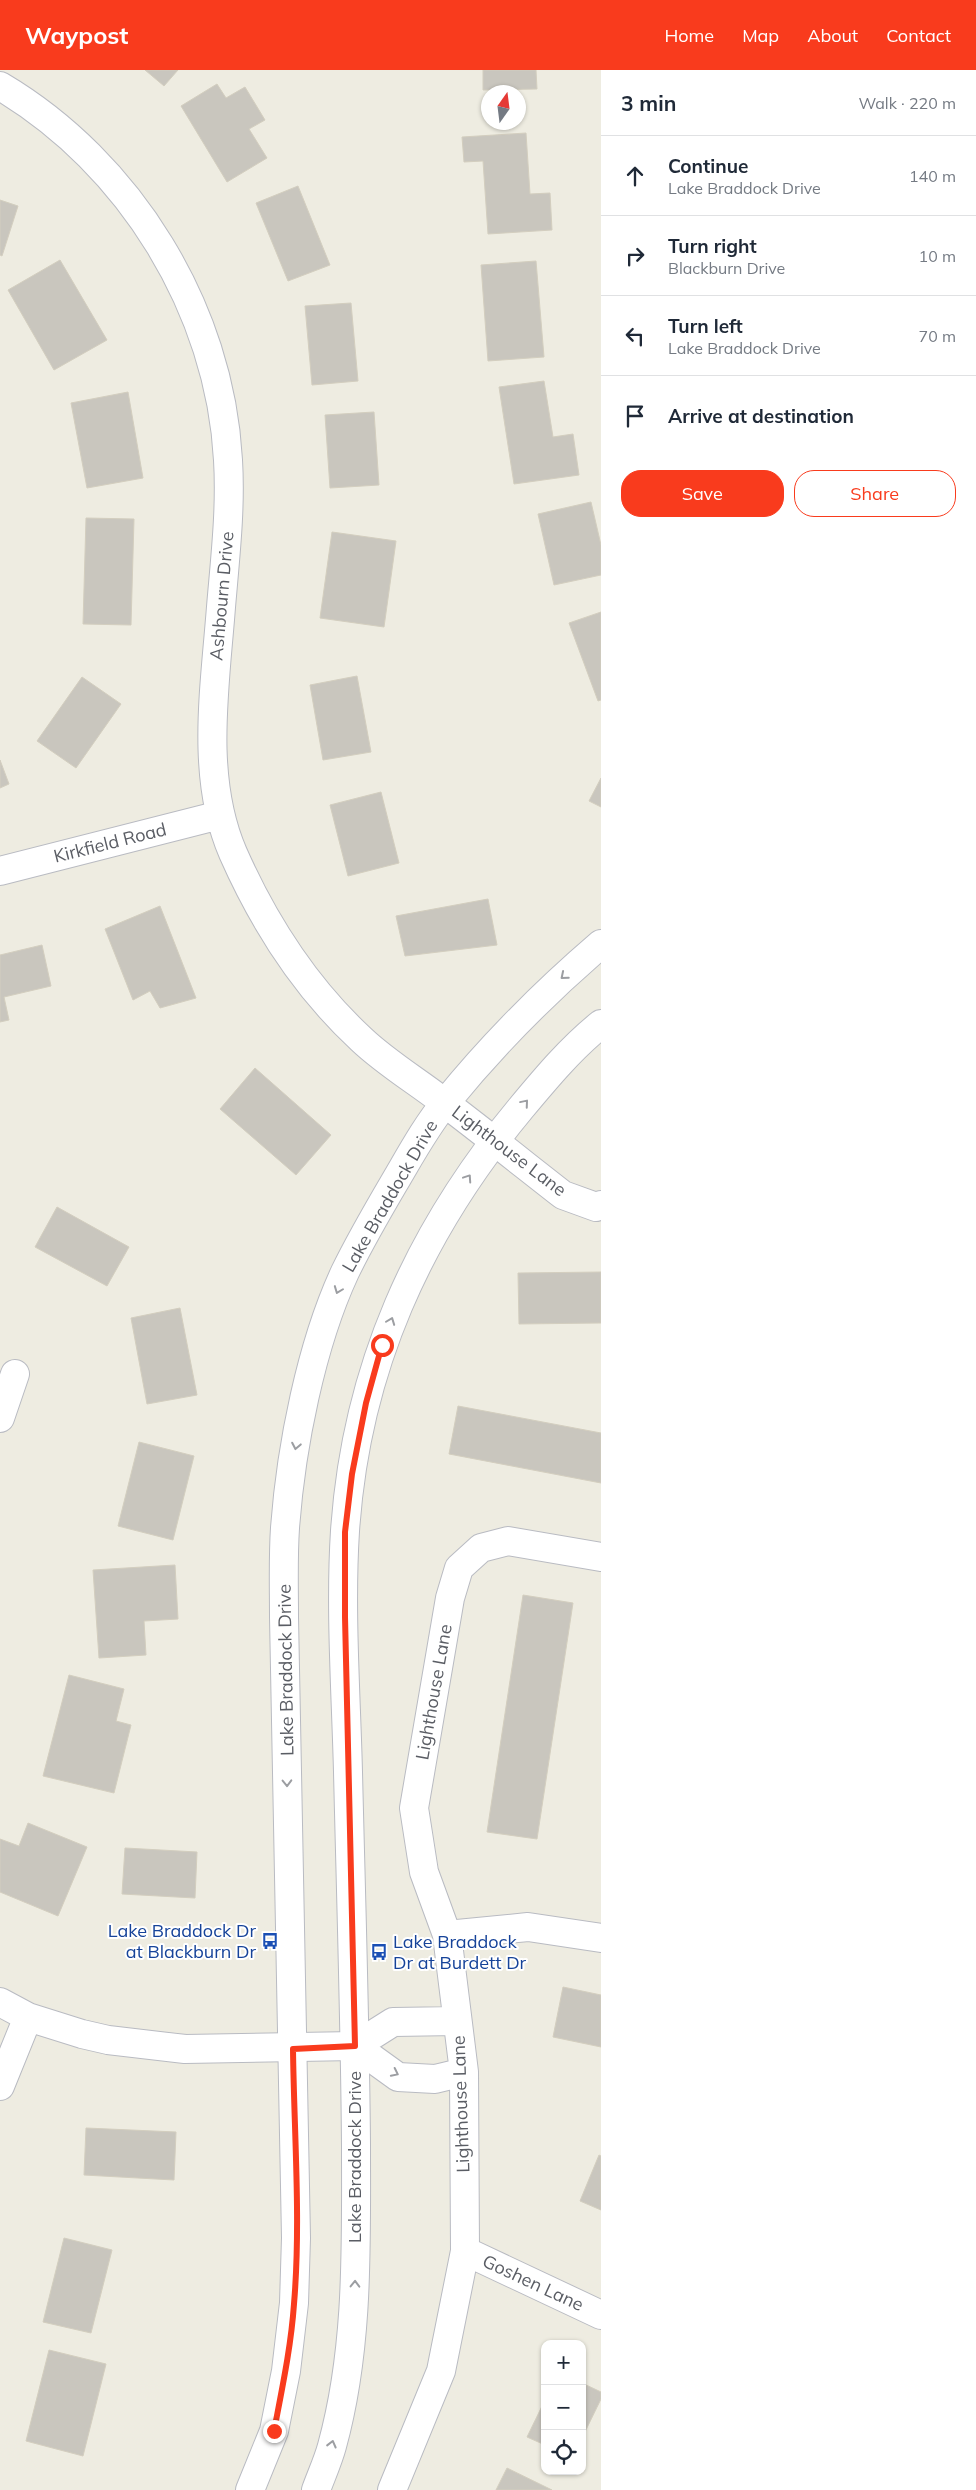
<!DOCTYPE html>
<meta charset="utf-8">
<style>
:root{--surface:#fff;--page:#f2f2f3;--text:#1f2937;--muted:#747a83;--line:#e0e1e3;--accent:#f93b1d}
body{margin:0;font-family:Mulish,sans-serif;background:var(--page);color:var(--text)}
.controls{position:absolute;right:15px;bottom:15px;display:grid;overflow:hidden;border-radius:10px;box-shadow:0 1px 4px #0004}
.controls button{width:45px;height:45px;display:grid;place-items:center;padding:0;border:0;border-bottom:1px solid var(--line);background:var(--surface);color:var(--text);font:25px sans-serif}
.compass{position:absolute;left:481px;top:15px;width:45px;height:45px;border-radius:50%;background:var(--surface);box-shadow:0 1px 4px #0004;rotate:14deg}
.stop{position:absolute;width:15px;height:15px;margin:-11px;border:4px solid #f93b1d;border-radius:50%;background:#fff}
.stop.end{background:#f93b1d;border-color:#fff;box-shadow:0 1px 5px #0008}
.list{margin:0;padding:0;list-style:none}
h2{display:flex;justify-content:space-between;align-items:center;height:65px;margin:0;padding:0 20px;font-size:21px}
h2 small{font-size:16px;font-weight:400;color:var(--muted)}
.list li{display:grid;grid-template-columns:32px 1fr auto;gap:15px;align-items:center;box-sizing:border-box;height:80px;padding:0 20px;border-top:1px solid var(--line)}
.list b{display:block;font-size:19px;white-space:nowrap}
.list p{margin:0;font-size:16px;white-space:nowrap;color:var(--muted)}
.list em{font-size:16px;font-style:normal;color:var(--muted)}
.actions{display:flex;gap:10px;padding:15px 20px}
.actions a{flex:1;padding:11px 0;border:1px solid var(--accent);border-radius:20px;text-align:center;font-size:18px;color:var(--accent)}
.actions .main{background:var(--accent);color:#fff}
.icon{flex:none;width:28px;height:28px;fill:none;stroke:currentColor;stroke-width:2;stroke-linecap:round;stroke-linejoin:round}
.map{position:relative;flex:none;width:601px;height:2420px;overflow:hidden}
header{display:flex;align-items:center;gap:30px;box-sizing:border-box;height:70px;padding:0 25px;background:var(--accent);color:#fff}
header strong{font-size:24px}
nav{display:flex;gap:28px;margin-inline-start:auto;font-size:18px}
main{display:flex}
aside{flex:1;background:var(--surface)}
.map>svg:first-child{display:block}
.building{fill:#c9c6be;stroke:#d3cebf}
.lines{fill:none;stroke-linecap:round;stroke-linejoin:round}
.minor-casing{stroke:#b9bbc2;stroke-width:30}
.tertiary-casing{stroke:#b9bbc2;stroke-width:30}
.minor{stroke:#fff;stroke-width:28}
.tertiary{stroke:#fff;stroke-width:28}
.oneway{stroke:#9c9ea2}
.route{stroke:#f93b1d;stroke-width:6}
.labels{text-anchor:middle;stroke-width:4;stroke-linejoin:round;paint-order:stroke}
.street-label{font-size:18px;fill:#5a5d64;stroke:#fff}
.transit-label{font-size:18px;fill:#164399;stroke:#fff;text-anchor:end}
</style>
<header>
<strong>Waypost</strong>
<nav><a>Home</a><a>Map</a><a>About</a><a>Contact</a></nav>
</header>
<main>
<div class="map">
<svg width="601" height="2420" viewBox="0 0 601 2420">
<rect width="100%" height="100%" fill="#eeece1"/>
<path class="building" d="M145 0H178L164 16Z
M483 0H536L537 19 483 20Z
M217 14 226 28 245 17 265 50 249 59 267 88 227 112 181 36Z
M526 63 530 124 550 123 552 160 488 164 483 91 464 92 462 67Z
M298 116 330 195 288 211 256 133Z
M0 130 18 136 2 186 0 185Z
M60 190 107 270 54 300 8 220Z
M536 191 544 287 488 291 481 195Z
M351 233 358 311 312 315 305 236Z
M544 311 553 367 573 364 579 405 514 414 499 317Z
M128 322 143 408 87 418 71 333Z
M374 342 379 415 330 418 325 345Z
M591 432 601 475V505L554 515 538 444Z
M86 448 134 449 131 555 83 554Z
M332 462 396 471 384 557 320 548Z
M601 542V630L598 631 569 553Z
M357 606 371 682 323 690 310 615Z
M82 607 121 634 76 698 37 671Z
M0 690 9 714 0 718Z
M601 708V737L589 731Z
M381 722 399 793 348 806 330 735Z
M488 829 497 875 405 886 396 846Z
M160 836 196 928 160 938 150 921 133 930 105 859Z
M42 875 51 916 4 927 9 950 0 952V885Z
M255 998 331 1065 296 1105 220 1039Z
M57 1137 129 1177 107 1216 35 1177Z
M601 1202V1253L519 1254 518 1203Z
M180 1238 197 1325 147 1334 131 1248Z
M458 1336 601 1363V1413L449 1384Z
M139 1372 194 1386 173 1470 118 1456Z
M175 1495 178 1549 144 1551 146 1585 99 1588 93 1500Z
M523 1525 573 1533 537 1769 487 1762Z
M69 1605 124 1619 116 1651 131 1655 114 1723 43 1706Z
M28 1753 87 1777 58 1846 0 1822V1769L19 1776Z
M125 1778 197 1782 195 1828 122 1824Z
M563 1917 601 1925V1977L553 1967Z
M86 2058 176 2062 174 2110 84 2105Z
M599 2085 601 2086V2140L580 2131Z
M64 2168 112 2180 91 2263 43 2252Z
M49 2280 106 2294 83 2386 26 2371Z
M582 2313 601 2322V2329L582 2368Z
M545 2330V2375L527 2367Z
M507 2398 552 2420H496Z"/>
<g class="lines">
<g class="minor-casing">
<path id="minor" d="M0 16C130 93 220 239 228 390 231 439 225 489 221 537 215 617 200 707 233 783 263 851 306 918 361 969 385 992 415 1010 441 1030 482 1061 522 1093 563 1125L596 1137 601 1135
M0 801 220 745
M0 1348 15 1304
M447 1865 528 1857 601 1868
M0 1932 28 1947 82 1964 108 1970 185 1979 355 1976 393 1952 457 1951
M355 1976 398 2007 435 2009 464 2002
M0 2016 28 1947
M465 2181 601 2245
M392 2420 441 2301 465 2181 464 2002 447 1865 424 1802 414 1738 450 1528 459 1498 481 1478 508 1471 601 1487"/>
</g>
<g class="tertiary-casing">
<path id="tertiary" d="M250 2420 274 2361 286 2301 294 2233 296 2168 284 1547C284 1517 283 1487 285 1458 291 1377 311 1275 345 1202 360 1171 377 1142 394 1113 410 1086 426 1056 446 1032 493 974 545 922 601 874
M316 2420C321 2406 328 2391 332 2376 359 2278 356 2176 356 2075 355 1951 351 1827 348 1702 346 1623 340 1540 345 1461 356 1299 418 1162 521 1038 546 1008 571 978 601 954"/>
</g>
<use href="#minor" class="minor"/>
<use href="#tertiary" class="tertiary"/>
</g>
<defs><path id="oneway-chevron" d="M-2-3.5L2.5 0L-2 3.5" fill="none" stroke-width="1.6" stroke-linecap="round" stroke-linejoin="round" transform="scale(1.25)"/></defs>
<g class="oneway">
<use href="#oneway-chevron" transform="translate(564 906) rotate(140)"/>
<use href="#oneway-chevron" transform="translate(525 1033) rotate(-50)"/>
<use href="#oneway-chevron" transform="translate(468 1108) rotate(-56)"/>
<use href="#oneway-chevron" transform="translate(338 1220) rotate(111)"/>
<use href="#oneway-chevron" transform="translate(391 1251) rotate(-69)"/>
<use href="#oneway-chevron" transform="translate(296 1376) rotate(101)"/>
<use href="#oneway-chevron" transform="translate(287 1713) rotate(89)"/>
<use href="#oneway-chevron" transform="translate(395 2003) rotate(26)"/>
<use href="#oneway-chevron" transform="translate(355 2214) rotate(-89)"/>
<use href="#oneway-chevron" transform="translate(332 2374) rotate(-76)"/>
</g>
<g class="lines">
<path class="route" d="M274 2361C282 2319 291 2277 294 2234 301 2151 294 2062 293 1979L355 1976 345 1547V1462L352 1404 366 1333 382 1275"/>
</g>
<defs>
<g id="bus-bare" transform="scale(1.35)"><path d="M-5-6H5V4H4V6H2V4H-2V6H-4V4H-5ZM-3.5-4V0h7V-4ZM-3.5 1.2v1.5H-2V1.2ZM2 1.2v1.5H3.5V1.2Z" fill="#1a4fb4" stroke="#fff" stroke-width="2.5" paint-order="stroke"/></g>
</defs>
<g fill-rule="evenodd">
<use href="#bus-bare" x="270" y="1871"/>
<use href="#bus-bare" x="379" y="1882"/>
</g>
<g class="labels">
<g class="street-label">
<text transform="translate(222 526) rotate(-85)" y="6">Ashbourn Drive</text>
<text transform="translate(110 773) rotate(-14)" y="6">Kirkfield Road</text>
<text transform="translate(509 1081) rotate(37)" y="6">Lighthouse Lane</text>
<text transform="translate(390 1126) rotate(-60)" y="6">Lake Braddock Drive</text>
<text transform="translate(286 1600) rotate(-91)" y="6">Lake Braddock Drive</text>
<text transform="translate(434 1622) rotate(-80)" y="6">Lighthouse Lane</text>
<text transform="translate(461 2034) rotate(-92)" y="6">Lighthouse Lane</text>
<text transform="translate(355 2087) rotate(-90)" y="6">Lake Braddock Drive</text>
<text transform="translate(533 2213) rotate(25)" y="6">Goshen Lane</text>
</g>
<g class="transit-label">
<text x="256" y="1867">Lake Braddock Dr<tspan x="256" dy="21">at Blackburn Dr</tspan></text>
<text x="393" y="1878" text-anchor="start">Lake Braddock<tspan x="393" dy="21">Dr at Burdett Dr</tspan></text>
</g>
</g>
</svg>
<div class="controls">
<button>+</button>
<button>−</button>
<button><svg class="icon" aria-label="locate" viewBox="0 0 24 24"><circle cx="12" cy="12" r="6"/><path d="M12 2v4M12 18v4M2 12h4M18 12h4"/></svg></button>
</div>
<svg class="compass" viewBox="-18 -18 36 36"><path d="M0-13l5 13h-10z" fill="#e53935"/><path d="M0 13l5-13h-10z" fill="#747a83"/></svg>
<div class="stop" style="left:382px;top:1275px"></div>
<div class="stop end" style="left:274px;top:2361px"></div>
</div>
<aside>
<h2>3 min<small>Walk · 220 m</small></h2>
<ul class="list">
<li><svg class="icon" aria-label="ahead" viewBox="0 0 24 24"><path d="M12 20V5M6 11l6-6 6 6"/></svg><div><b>Continue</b><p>Lake Braddock Drive</p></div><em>140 m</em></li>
<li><svg class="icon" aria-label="right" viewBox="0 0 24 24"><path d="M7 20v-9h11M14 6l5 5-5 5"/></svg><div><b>Turn right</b><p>Blackburn Drive</p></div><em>10 m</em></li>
<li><svg class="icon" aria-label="left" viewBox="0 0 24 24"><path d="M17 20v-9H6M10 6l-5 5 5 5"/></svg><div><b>Turn left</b><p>Lake Braddock Drive</p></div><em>70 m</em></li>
<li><svg class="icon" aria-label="arrive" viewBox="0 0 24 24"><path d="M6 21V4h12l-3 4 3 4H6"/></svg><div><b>Arrive at destination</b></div></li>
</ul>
<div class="actions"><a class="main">Save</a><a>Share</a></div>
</aside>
</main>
